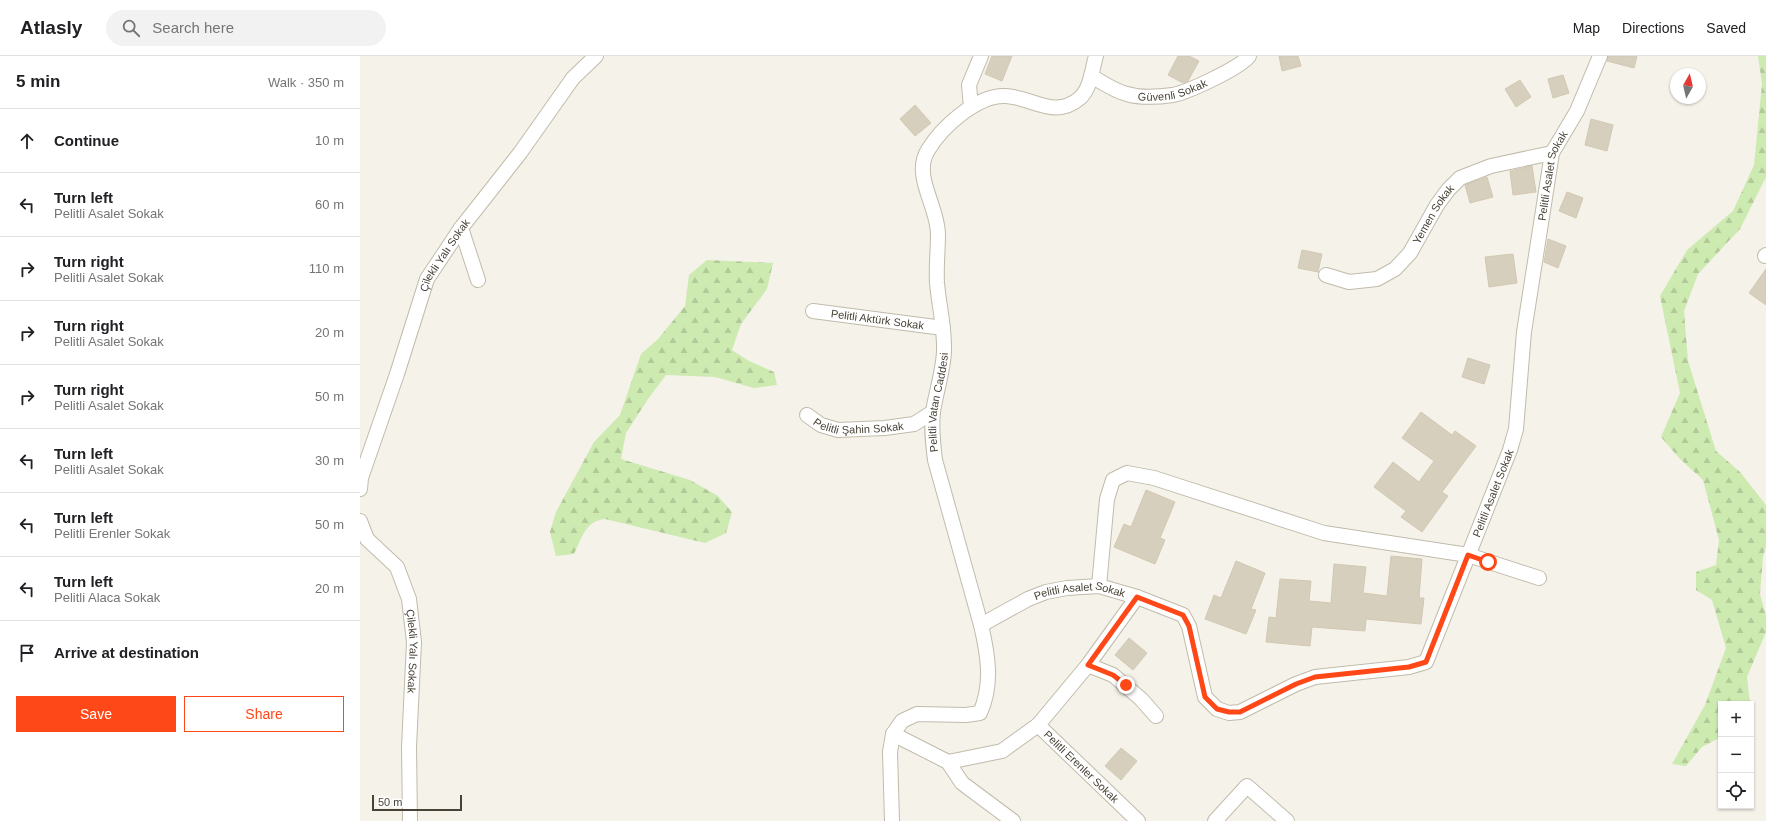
<!DOCTYPE html>
<meta charset="utf-8">
<style>
:root{--surface:#fff;--page:#f2f2f2;--text:#202124;--muted:#757577;--line:#e0e0e0;--accent:#ff4817}
body{margin:0;font-family:Arial,sans-serif;background:var(--page);color:var(--text)}
.controls{position:absolute;right:12px;bottom:12px;display:grid;overflow:hidden;border-radius:0px;box-shadow:0 1px 3px #0004}
.controls button{width:36px;height:36px;display:grid;place-items:center;padding:0;border:0;border-bottom:1px solid var(--line);background:var(--surface);color:var(--text);font:20px sans-serif}
.compass{position:absolute;left:1310px;top:12px;width:36px;height:36px;border-radius:50%;background:var(--surface);box-shadow:0 1px 3px #0004;rotate:8deg}
.scale{position:absolute;left:12px;bottom:10px;width:90px;box-sizing:border-box;padding-left:4px;border:2px solid #494337;border-top:0;font-size:11px;line-height:14px;white-space:nowrap;color:#494337;-webkit-text-stroke:3px #fff;paint-order:stroke}
.stop{position:absolute;width:12px;height:12px;margin:-9px;border:3px solid #ff4817;border-radius:50%;background:#fff}
.stop.end{background:#ff4817;border-color:#fff;box-shadow:0 1px 4px #0008}
.list{margin:0;padding:0;list-style:none}
h2{display:flex;justify-content:space-between;align-items:center;height:52px;margin:0;padding:0 16px;font-size:17px}
h2 small{font-size:13px;font-weight:400;color:var(--muted)}
.list li{display:grid;grid-template-columns:26px 1fr auto;gap:12px;align-items:center;box-sizing:border-box;height:64px;padding:0 16px;border-top:1px solid var(--line)}
.list b{display:block;font-size:15px;white-space:nowrap}
.list p{margin:0;font-size:13px;white-space:nowrap;color:var(--muted)}
.list em{font-size:13px;font-style:normal;color:var(--muted)}
.actions{display:flex;gap:8px;padding:12px 16px}
.actions a{flex:1;padding:9px 0;border:1px solid var(--accent);border-radius:0px;text-align:center;font-size:14px;color:var(--accent)}
.actions .main{background:var(--accent);color:#fff}
.icon{flex:none;width:22px;height:22px;fill:none;stroke:currentColor;stroke-width:2;stroke-linecap:round;stroke-linejoin:round}
.map{position:relative;flex:none;width:1406px;height:765px;overflow:hidden}
header{display:flex;align-items:center;gap:24px;box-sizing:border-box;height:56px;padding:0 20px;background:var(--surface);border-bottom:1px solid var(--line)}
header strong{font-size:19px}
nav{display:flex;gap:22px;margin-inline-start:auto;font-size:14px}
.search{width:280px;height:36px;background:var(--page);display:flex;align-items:center;gap:10px;box-sizing:border-box;padding:0 14px;border-radius:22px;color:var(--muted);font-size:15px}
main{display:flex}
aside{flex:1;background:var(--surface)}
.map>svg:first-child{display:block}
.forest{fill:url(#forest-firs)}
.building{fill:#d7cfbe;stroke:#d2c8b1}
.lines{fill:none;stroke-linecap:round;stroke-linejoin:round}
.minor-casing{stroke:#c1bbab;stroke-width:16}
.minor{stroke:#fff;stroke-width:14}
.route{stroke:#ff4817;stroke-width:5}
.labels{text-anchor:middle;stroke-width:4;stroke-linejoin:round;paint-order:stroke}
.street-label{font-size:11px;fill:#494337;stroke:#fff}
</style>
<header>
<strong>Atlasly</strong>
<div class="search"><svg class="icon" aria-label="search" viewBox="0 0 24 24"><circle cx="10" cy="10" r="6"/><path d="M15 15l6 6"/></svg>Search here</div>
<nav><a>Map</a><a>Directions</a><a>Saved</a></nav>
</header>
<main>
<aside>
<h2>5 min<small>Walk · 350 m</small></h2>
<ul class="list">
<li><svg class="icon" aria-label="ahead" viewBox="0 0 24 24"><path d="M12 20V5M6 11l6-6 6 6"/></svg><div><b>Continue</b></div><em>10 m</em></li>
<li><svg class="icon" aria-label="left" viewBox="0 0 24 24"><path d="M17 20v-9H6M10 6l-5 5 5 5"/></svg><div><b>Turn left</b><p>Pelitli Asalet Sokak</p></div><em>60 m</em></li>
<li><svg class="icon" aria-label="right" viewBox="0 0 24 24"><path d="M7 20v-9h11M14 6l5 5-5 5"/></svg><div><b>Turn right</b><p>Pelitli Asalet Sokak</p></div><em>110 m</em></li>
<li><svg class="icon" aria-label="right" viewBox="0 0 24 24"><path d="M7 20v-9h11M14 6l5 5-5 5"/></svg><div><b>Turn right</b><p>Pelitli Asalet Sokak</p></div><em>20 m</em></li>
<li><svg class="icon" aria-label="right" viewBox="0 0 24 24"><path d="M7 20v-9h11M14 6l5 5-5 5"/></svg><div><b>Turn right</b><p>Pelitli Asalet Sokak</p></div><em>50 m</em></li>
<li><svg class="icon" aria-label="left" viewBox="0 0 24 24"><path d="M17 20v-9H6M10 6l-5 5 5 5"/></svg><div><b>Turn left</b><p>Pelitli Asalet Sokak</p></div><em>30 m</em></li>
<li><svg class="icon" aria-label="left" viewBox="0 0 24 24"><path d="M17 20v-9H6M10 6l-5 5 5 5"/></svg><div><b>Turn left</b><p>Pelitli Erenler Sokak</p></div><em>50 m</em></li>
<li><svg class="icon" aria-label="left" viewBox="0 0 24 24"><path d="M17 20v-9H6M10 6l-5 5 5 5"/></svg><div><b>Turn left</b><p>Pelitli Alaca Sokak</p></div><em>20 m</em></li>
<li><svg class="icon" aria-label="arrive" viewBox="0 0 24 24"><path d="M6 21V4h12l-3 4 3 4H6"/></svg><div><b>Arrive at destination</b></div></li>
</ul>
<div class="actions"><a class="main">Save</a><a>Share</a></div>
</aside>
<div class="map">
<svg width="1406" height="765" viewBox="0 0 1406 765">
<defs>
<pattern id="forest-firs" width="22" height="20" patternUnits="userSpaceOnUse"><rect width="22" height="20" fill="#cdeab1"/><path d="M5 1l3.5 6h-7zM16 11l3.5 6h-7z" fill="#b2ca99"/></pattern>
</defs>
<rect width="100%" height="100%" fill="#f5f2e9"/>
<path class="forest" d="M1398 0H1406V121L1380 173 1338 218 1324 255 1328 305 1356 395 1380 416 1406 449V490L1403 501 1400 538 1406 560V576L1387 621 1390 648H1361V681L1342 691 1326 710 1312 708 1345 649 1366 592 1352 544 1336 534V516L1356 509 1359 484 1343 424 1319 402 1301 381 1320 337 1300 240 1327 194 1373 155 1394 109 1402 28Z
M347 204 413 207 407 233 381 268 372 294 389 305 414 316 417 329 394 332 355 321 306 319 288 343 266 377 261 403 330 424 358 440 372 456 366 477 345 487 245 463C225 465 222 482 214 498L196 500 190 476 196 456 234 386 260 359 281 298 298 283 325 250 329 219Z"/>
<path class="building" d="M632 0H652L642 25 625 18Z
M818 0H829L839 5 828 25 823 27 808 19Z
M919 0H938L941 10 922 15Z
M1248 0H1277L1274 12 1247 5Z
M1203 19 1209 37 1193 42 1188 23Z
M1160 24 1171 41 1156 51 1145 33Z
M555 49 571 67 555 80 540 63Z
M1231 63 1253 69 1247 95 1225 89Z
M1172 110 1176 136 1153 139 1150 115Z
M1127 121 1133 141 1110 147 1105 129Z
M1207 136 1223 142 1216 162 1199 155Z
M1188 183 1206 190 1198 212 1184 206Z
M942 194 962 198 958 216 938 212Z
M1153 198 1157 227 1129 231 1125 201Z
M1406 213V249L1389 237Z
M1108 302 1130 309 1124 328 1102 321Z
M1061 356 1092 379 1095 375 1116 390 1082 436 1088 440 1062 476 1041 461 1046 455 1014 431 1033 406 1059 426 1074 405 1042 382Z
M786 434 815 446 800 482 805 484 795 508 754 491 764 468 771 471Z
M1031 500 1062 503 1059 542H1064L1061 568 1006 563 1005 575 952 571 950 590 906 586 909 561 916 562 920 523 951 525 949 545 971 547 974 508 1006 511 1003 537 1027 540Z
M876 505 905 517 891 553 896 554 886 578 845 563 854 539 861 542Z
M769 582 787 597 773 614 755 599Z
M761 692 777 705 761 724 745 710Z"/>
<g class="lines">
<g class="minor-casing">
<g id="minor">
<path id="s1" d="M731 20C742 26 754 35 767 38 780 42 799 41 813 39 828 36 880 12 889 0"/>
<path d="M611 51 609 29 621 0"/>
<path d="M101 172 118 224"/>
<path d="M1405 200 1406 199"/>
<path id="s2" d="M966 219 989 226 1017 223 1035 213 1050 197 1077 149 1088 134 1100 122 1131 110 1192 97"/>
<path id="s3" d="M453 255 583 272"/>
<path id="s4" d="M447 359 461 369 478 374 525 372 554 368 573 356"/>
<path id="s5" d="M0 433 1 422 37 318 67 223 101 172 160 97 213 22 236 0"/>
<path id="s6" d="M0 465 7 483 37 511 49 543 54 586 49 691 50 765"/>
<path d="M739 530 747 443 753 424 767 417 794 422 964 477 1108 499 1179 522"/>
<path id="s7" d="M777 541 728 609 678 669 778 765"/>
<path id="s8" d="M621 569 668 543 686 536 707 532 739 530 777 541 823 559 829 570 845 641 857 653 869 657 880 656 936 628 955 621 1049 611 1066 606 1150 394 1156 373 1164 276 1192 97 1217 55 1240 0"/>
<path d="M728 609 753 619 781 643 796 660"/>
<path d="M533 678 588 706 602 727 653 765"/>
<path d="M588 706 642 695 678 669"/>
<path id="s9" d="M532 765 530 696 533 678 542 665 557 658 606 659 620 657C633 628 628 599 621 569L575 404C573 388 571 372 573 356 576 336 583 316 584 296 585 273 579 250 577 227 576 210 578 195 578 178 578 150 552 120 568 94 582 71 617 39 645 40 673 41 694 64 720 42 731 32 732 13 736 0"/>
<path d="M855 765 887 730 927 765"/>
</g>
</g>
<use href="#minor" class="minor"/>
</g>
<g class="lines">
<path class="route" d="M766 629 753 619 728 609 777 541 823 559 829 570 845 641 857 653 869 656H880L936 628 955 621 1049 611 1066 606 1108 499 1128 506"/>
</g>
<g class="labels">
<g class="street-label">
<text dy="4" stroke="none"><textPath href="#s1" startOffset="87">Güvenli Sokak</textPath></text>
<text dy="4" stroke="none"><textPath href="#s8" startOffset="1043">Pelitli Asalet Sokak</textPath></text>
<text dy="4" stroke="none"><textPath href="#s2" startOffset="140">Yemen Sokak</textPath></text>
<text dy="4" stroke="none"><textPath href="#s5" startOffset="250">Çilekli Yalı Sokak</textPath></text>
<text dy="4" stroke="none"><textPath href="#s3" startOffset="65">Pelitli Aktürk Sokak</textPath></text>
<text dy="4" stroke="none"><textPath href="#s9" startOffset="502">Pelitli Vatan Caddesi</textPath></text>
<text dy="4" stroke="none"><textPath href="#s4" startOffset="55">Pelitli Şahin Sokak</textPath></text>
<text dy="4" stroke="none"><textPath href="#s8" startOffset="718">Pelitli Asalet Sokak</textPath></text>
<text dy="4" stroke="none"><textPath href="#s8" startOffset="107">Pelitli Asalet Sokak</textPath></text>
<text dy="4" stroke="none"><textPath href="#s6" startOffset="147">Çilekli Yalı Sokak</textPath></text>
<text dy="4" stroke="none"><textPath href="#s7" startOffset="222">Pelitli Erenler Sokak</textPath></text>
</g>
</g>
</svg>
<div class="controls">
<button>+</button>
<button>−</button>
<button><svg class="icon" aria-label="locate" viewBox="0 0 24 24"><circle cx="12" cy="12" r="6"/><path d="M12 2v4M12 18v4M2 12h4M18 12h4"/></svg></button>
</div>
<svg class="compass" viewBox="-18 -18 36 36"><path d="M0-13l5 13h-10z" fill="#e53935"/><path d="M0 13l5-13h-10z" fill="#757577"/></svg>
<div class="scale">50 m</div>
<div class="stop" style="left:1128px;top:506px"></div>
<div class="stop end" style="left:766px;top:629px"></div>
</div>
</main>
